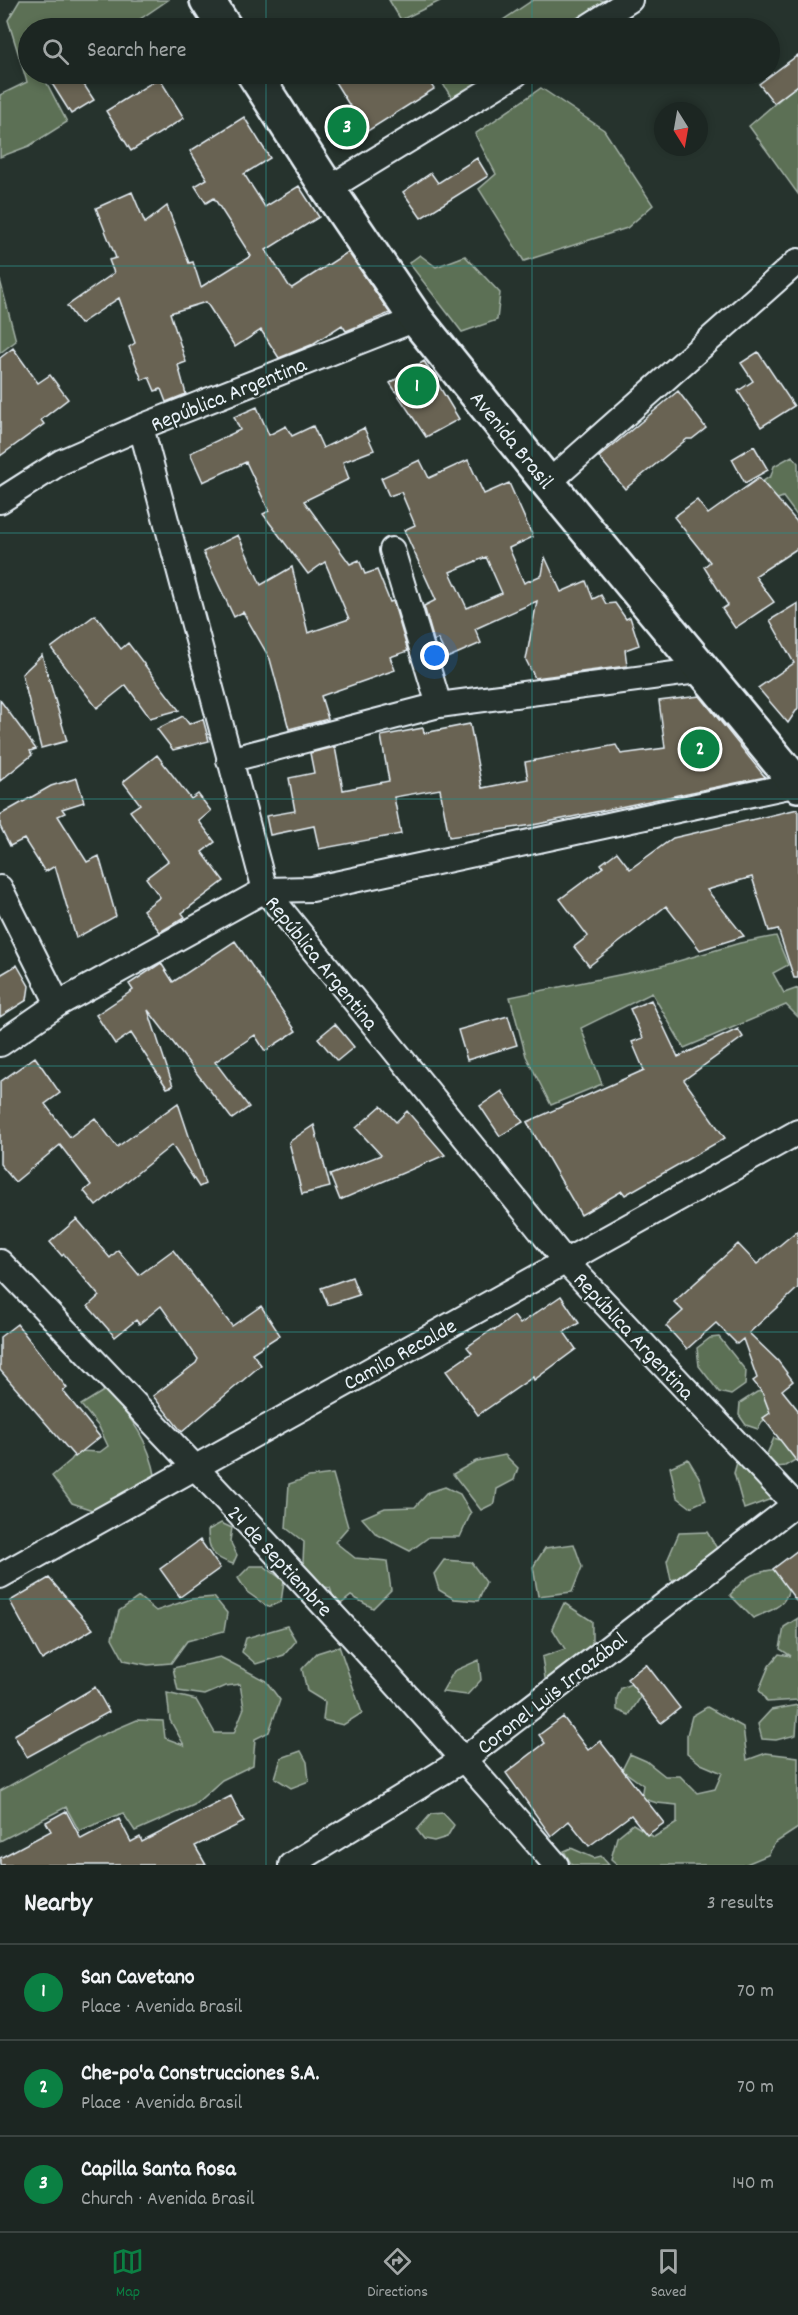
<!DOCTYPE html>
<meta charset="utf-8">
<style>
:root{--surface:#1c2622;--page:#252e2a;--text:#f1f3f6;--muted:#a0a5a5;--line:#3a4340;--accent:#0b8043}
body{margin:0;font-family:Dekko,sans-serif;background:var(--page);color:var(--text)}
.compass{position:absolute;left:654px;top:102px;width:54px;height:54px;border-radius:50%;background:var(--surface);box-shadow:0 3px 9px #0003;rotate:169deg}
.you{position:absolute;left:435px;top:656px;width:21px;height:21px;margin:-15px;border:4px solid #fff;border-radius:50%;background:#1a73e8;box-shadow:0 0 0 9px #1a73e833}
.badge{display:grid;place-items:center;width:39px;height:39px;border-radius:50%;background:var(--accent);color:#fff;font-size:20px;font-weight:700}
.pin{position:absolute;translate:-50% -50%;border:3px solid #fff;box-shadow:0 2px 6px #0006}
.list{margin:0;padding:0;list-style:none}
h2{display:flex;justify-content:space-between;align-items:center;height:78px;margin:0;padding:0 24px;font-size:26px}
h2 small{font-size:20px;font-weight:400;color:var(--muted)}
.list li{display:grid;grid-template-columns:39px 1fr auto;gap:18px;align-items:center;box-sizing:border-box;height:96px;padding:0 24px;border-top:2px solid var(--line)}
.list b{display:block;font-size:22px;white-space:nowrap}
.list p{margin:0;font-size:20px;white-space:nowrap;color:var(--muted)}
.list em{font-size:20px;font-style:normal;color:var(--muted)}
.icon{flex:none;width:33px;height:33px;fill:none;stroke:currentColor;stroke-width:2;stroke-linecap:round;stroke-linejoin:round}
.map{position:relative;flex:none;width:798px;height:1865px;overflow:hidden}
.search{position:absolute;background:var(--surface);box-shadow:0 3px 9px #0003;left:18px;right:18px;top:18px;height:66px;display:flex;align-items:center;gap:15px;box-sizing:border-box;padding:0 21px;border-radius:33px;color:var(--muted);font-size:22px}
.sheet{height:366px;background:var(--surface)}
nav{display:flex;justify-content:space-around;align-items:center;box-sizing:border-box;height:84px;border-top:2px solid var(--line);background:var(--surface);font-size:16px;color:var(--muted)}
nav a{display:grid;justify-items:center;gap:3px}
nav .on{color:var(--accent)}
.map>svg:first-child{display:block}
.green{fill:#5c7054;stroke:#a2b0a6;stroke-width:1.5}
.building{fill:#696452;stroke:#e8f1f8;stroke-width:1.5;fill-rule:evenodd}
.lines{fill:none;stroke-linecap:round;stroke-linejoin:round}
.street-casing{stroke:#e8f1f8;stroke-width:28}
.secondary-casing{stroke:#e8f1f8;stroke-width:38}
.street{stroke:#26332d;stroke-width:24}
.secondary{stroke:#26332d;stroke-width:33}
.grid{fill:none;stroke:#308883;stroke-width:1.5;stroke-opacity:0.55}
.labels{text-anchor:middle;stroke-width:4.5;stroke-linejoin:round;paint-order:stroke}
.street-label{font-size:22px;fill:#e8f1f8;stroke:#26332d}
</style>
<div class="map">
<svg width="798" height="1865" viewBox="0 0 798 1865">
<rect width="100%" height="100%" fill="#26332d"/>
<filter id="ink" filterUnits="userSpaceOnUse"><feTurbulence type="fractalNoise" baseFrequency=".0167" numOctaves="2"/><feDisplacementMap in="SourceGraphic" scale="12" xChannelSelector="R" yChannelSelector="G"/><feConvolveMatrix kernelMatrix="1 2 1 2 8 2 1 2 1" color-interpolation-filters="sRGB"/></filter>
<g filter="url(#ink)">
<path class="green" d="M20 0H168L127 28H28V74H42L67 122 29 146 0 157V95L27 82 8 20Z
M389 0H442L401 20Z
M533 0H608L565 28H491Z
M437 74H497L454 102Z
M798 84V194L749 126Z
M541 88 604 130 653 205 627 228 524 261 479 189 496 174 475 134Z
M420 255 436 267 465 256 500 293 497 320 462 332 409 263Z
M0 280 16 341 0 353Z
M792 456 798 463V517L783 497 767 503 757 485 771 476 774 466Z
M776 936 788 965 773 973 784 993 798 988V1017L786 1005 684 1048 652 993 581 1028 602 1084 551 1105 526 1056 510 997 658 967 740 943Z
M719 1337 746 1371 745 1385 731 1395 719 1392 699 1366 697 1348 710 1338Z
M771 1389 779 1413 766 1416 758 1429 746 1425 739 1415 740 1403 757 1392Z
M105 1390C132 1418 149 1440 156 1479L107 1515 72 1503 52 1476 71 1460 78 1451 100 1452 108 1446 99 1427 81 1405Z
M774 1438 786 1442 797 1459 785 1466 756 1469 774 1498 744 1509 734 1473 738 1459 753 1468 767 1454Z
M505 1455 518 1468 514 1480 497 1489 495 1503 481 1510 453 1474 476 1461Z
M688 1459 699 1477 706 1500 690 1507 677 1497 670 1467Z
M333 1474 348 1527 335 1542 355 1558 387 1561 391 1590 373 1608 351 1596 337 1607 330 1588 302 1583 304 1542 286 1528 289 1484 309 1477Z
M445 1487 460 1494 471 1513 460 1537H429L410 1551 376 1534 362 1518 385 1508 415 1507 429 1492Z
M221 1523 232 1528 230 1541 237 1555 233 1564C213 1558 208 1551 208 1530Z
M707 1532 718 1550 705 1572 671 1580 667 1561 679 1533Z
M574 1544 582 1567 572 1592 538 1596 533 1567 545 1548Z
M444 1560 471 1562 486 1582 478 1601 454 1599 439 1590 434 1574Z
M250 1566H264L284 1581 281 1602 268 1607 247 1592 238 1578Z
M783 1568 792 1572C788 1605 782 1606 753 1618L730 1595C748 1573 755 1572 783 1568Z
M139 1597 156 1611 191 1599 214 1597 227 1613 224 1631 187 1641 171 1663 148 1665 124 1660 112 1638 119 1611Z
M564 1603 592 1621V1648L546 1685 542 1657 565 1649 552 1628Z
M798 1618V1700L767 1702 759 1690 769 1666 779 1654 791 1656 780 1649 784 1627Z
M287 1626 296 1641 284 1655 256 1664 242 1652 246 1638Z
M339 1646 362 1713 343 1725 323 1720 325 1702 307 1691 302 1669 317 1653Z
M220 1657 266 1681 280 1700 269 1732 255 1739 253 1765 222 1780 194 1805 135 1831 123 1813 79 1831 66 1807 0 1841V1791L95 1738 137 1720 163 1721 165 1738 184 1745 170 1720 167 1693 196 1700 215 1733H234L244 1708 240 1684 226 1686 205 1695 178 1691 173 1668Z
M479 1660 481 1680 467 1695 442 1692 454 1671Z
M631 1684 637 1687 640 1698 629 1715 617 1710V1698L621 1688Z
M798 1705 796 1735 776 1740 762 1739 758 1724 771 1710Z
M707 1707 743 1727 747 1760 766 1753 798 1757V1828L775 1843 768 1855 744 1865H618L611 1859 617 1837 633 1824 654 1837 677 1823V1805L657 1803 641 1798 643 1785 622 1770 630 1754 646 1761 665 1776H680L697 1793 715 1789 722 1773 701 1764 687 1753V1735L692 1716Z
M301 1751 307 1762 309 1781 291 1788 275 1778 281 1758Z
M443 1813 454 1825 447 1837 434 1841 424 1839 417 1830 431 1814Z
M571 1848 594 1858 601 1856 609 1865H572L564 1851Z"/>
<path class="building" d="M798 55V85L774 103 759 84Z
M46 74H77L94 100 71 114Z
M349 74H424L434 89 366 132 335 82Z
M159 78 184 118 131 151 106 111Z
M244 117 270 158 244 174 265 207 299 186 319 217 266 250 289 286 292 288 348 252 390 313 346 331 342 325 311 345 279 358 261 330 235 347 206 302 170 313 186 362 178 365 186 394 166 402 161 389 155 391 149 377 142 380 129 347 135 343 119 298 80 324 67 306 114 273 109 260 116 258 96 208 132 192 145 223 167 206 189 263 193 262 201 287 251 256 214 198 206 203 195 186 207 179 190 151Z
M477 158 488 176 421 218 403 192 431 173 438 183Z
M13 348 38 383 50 375 68 399 41 420 44 424 0 456V358Z
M758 352 794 406 761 427 738 391 753 381 741 363Z
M424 361 459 419 426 437 390 383Z
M678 391 706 428 692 439H687L625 489 599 457Z
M257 407 269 435 286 426 292 436 313 426 323 448 364 428 374 450 343 462 349 479 304 501 350 564 359 560 365 574 377 570 390 602 393 601 408 651 390 657 395 670 321 696 328 719 289 729 270 659 243 612 234 617 203 552 238 535 261 585 292 567 308 633 349 619 325 562 308 574 263 514 269 511 246 462 203 482 190 453 240 430 234 417Z
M754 446 768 470 745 483 732 459Z
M420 460 429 478 468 460 484 494 509 483 533 537 509 548 524 583 542 575 545 557 561 592 586 581 593 599 601 595 606 604 615 603 626 619 630 617 639 645 625 650 627 666 535 678 526 660 537 601 475 629 481 643 447 658 438 639 434 641 424 606 436 600 404 530 415 525 401 492 389 496 381 478ZM486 557 502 593 467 608 450 572Z
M759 478 798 523V548L755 576 774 602 735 628 722 609 728 605 704 567 710 562 674 517 697 500 708 514Z
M798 603V708L788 723 758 688 794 663 770 620Z
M95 615 121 649 128 643 179 710 150 718 126 685 97 708 51 648Z
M42 655 67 741 41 748 22 674Z
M700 696 765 777 533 825 449 837 440 789 394 797 401 834 319 849 314 826 270 835 266 816 295 811 289 778 314 773 310 753 335 747 343 790 389 781 381 736 423 728 424 733 470 724 482 788 528 779 525 762 616 745 621 754 665 748 659 701Z
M0 700 36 749 30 751 32 755 0 781Z
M183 716 189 724 203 719 209 741 173 750 157 729Z
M157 755 191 799 198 794 211 811 199 821 215 842 202 852 224 881 182 913 185 917 160 932 143 910 160 897 146 878 168 861 130 811 140 804 123 782Z
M77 778 84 802 62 809 65 813 58 816 87 862 99 856 116 916 76 938 55 866 45 872 24 839 10 846 0 826V815L51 786Z
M798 809V978H794L778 929 769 931 752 877 707 890 744 936 700 950 666 906 589 966 574 947 588 936 560 899 603 867 601 864 617 852 630 869 673 838Z
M235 941 296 1031 265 1051 255 1035 215 1062 249 1107 232 1119 148 1010 173 1086 167 1088 131 1033 115 1044 96 1015 133 990 129 984 161 963 173 982Z
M17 965 29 986 27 1000 0 1017V975Z
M651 1000 678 1057 738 1029 743 1037 684 1080 725 1138 625 1195 622 1191 581 1215 527 1122 644 1070 632 1042 643 1038 630 1009Z
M508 1016 517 1045 467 1060 458 1030Z
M335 1024 354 1047 337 1061 318 1038Z
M35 1057 60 1093 45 1104 70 1137 95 1118 117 1147 178 1103 205 1184 199 1187 172 1145 96 1206 84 1191 91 1185 60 1145 15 1182 0 1164V1082Z
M502 1091 523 1122 500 1136 480 1106Z
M381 1106 396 1122 407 1111 445 1155 340 1200 330 1175 381 1155 356 1128Z
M314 1125 330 1187 302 1194 289 1142Z
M77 1219 110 1258 118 1250 139 1275 173 1250 232 1326 261 1306 280 1335 252 1353 261 1365 182 1432 153 1396 196 1363 198 1359 161 1306 139 1324 136 1320 115 1337 88 1306 99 1296 64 1254 62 1256 50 1242Z
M798 1230V1288L749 1333 778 1361 793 1381 782 1390 798 1410V1463L763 1418 770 1413 762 1392 753 1381 757 1378 743 1339 737 1344 716 1323 687 1349 666 1326 683 1311 674 1302 738 1244 757 1264Z
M352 1277 359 1295 328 1305 321 1288Z
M561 1296 579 1323 564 1332 576 1349 534 1380 533 1377 478 1415 446 1371 472 1353 467 1347 493 1329 495 1330 514 1316 520 1324Z
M17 1324 67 1388 63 1391 100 1437 75 1457 0 1370V1337Z
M200 1540 220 1568 180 1597 160 1569Z
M798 1550V1603L773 1569Z
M49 1578 93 1629 42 1660 10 1601Z
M646 1664 680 1708 661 1723 627 1679Z
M95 1687 109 1712 27 1757 14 1735Z
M563 1717 588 1750 600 1741 664 1823 647 1835 631 1815 589 1846 569 1821 551 1836 506 1773 545 1743 539 1735Z
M231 1796 244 1822 195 1846 206 1865H0V1858L51 1831 46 1822 66 1811 81 1839 119 1819 131 1842 140 1837 142 1842Z"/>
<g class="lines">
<g class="street-casing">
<path id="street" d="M586 28 630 0
M328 189 516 74
M416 319 141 427 265 890 565 1261 798 1508
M548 483 798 261
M0 501 61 462 141 427
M392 550 439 705
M229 760 439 705 705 670
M0 888 58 1004
M0 1044 58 1004 265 890 312 889 798 784
M0 1262C189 1460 378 1658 556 1865
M0 1576 798 1132
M291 1865 464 1759 798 1502"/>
</g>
<g class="secondary-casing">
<path id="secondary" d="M207 0 225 28
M254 74 328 189 416 319 548 483 798 785"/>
</g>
<use href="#street" class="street"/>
<use href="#secondary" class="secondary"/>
</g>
</g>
<path class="grid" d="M266 0V28M532 0V28M266 74V1865M532 74V1865M0 266H798M0 533H798M0 799H798M0 1066H798M0 1332H798M0 1599H798"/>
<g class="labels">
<g class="street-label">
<text transform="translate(228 393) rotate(-22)" y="8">República Argentina</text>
<text transform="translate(513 439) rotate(51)" y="8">Avenida Brasil</text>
<text transform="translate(323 962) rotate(51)" y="8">República Argentina</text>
<text transform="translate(635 1335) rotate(47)" y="8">República Argentina</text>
<text transform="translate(399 1353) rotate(-29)" y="8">Camilo Recalde</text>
<text transform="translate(281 1560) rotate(47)" y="8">24 de Septiembre</text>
<text transform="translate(551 1692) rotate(-38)" y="8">Coronel Luis Irrazábal</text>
</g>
</g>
</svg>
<svg class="compass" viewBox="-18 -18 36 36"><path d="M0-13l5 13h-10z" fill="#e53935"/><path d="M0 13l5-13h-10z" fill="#a0a5a5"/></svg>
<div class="you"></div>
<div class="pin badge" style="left:417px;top:386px">1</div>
<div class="pin badge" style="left:700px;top:749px">2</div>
<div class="pin badge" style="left:347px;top:127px">3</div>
<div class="search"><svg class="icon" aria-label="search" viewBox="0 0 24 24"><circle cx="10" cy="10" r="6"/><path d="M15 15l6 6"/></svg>Search here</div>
</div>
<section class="sheet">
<h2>Nearby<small>3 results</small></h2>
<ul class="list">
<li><span class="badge">1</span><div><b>San Cavetano</b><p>Place · Avenida Brasil</p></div><em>70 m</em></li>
<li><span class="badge">2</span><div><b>Che-po'a Construcciones S.A.</b><p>Place · Avenida Brasil</p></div><em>70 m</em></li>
<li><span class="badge">3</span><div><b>Capilla Santa Rosa</b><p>Church · Avenida Brasil</p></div><em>140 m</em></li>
</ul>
</section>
<nav>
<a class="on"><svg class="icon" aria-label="map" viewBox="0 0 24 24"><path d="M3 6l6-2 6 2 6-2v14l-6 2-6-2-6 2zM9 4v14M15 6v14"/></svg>Map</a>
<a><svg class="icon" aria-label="directions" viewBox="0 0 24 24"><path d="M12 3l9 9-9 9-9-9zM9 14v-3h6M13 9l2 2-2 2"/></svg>Directions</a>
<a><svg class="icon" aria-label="saved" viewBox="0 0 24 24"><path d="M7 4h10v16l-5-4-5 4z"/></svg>Saved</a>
</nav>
